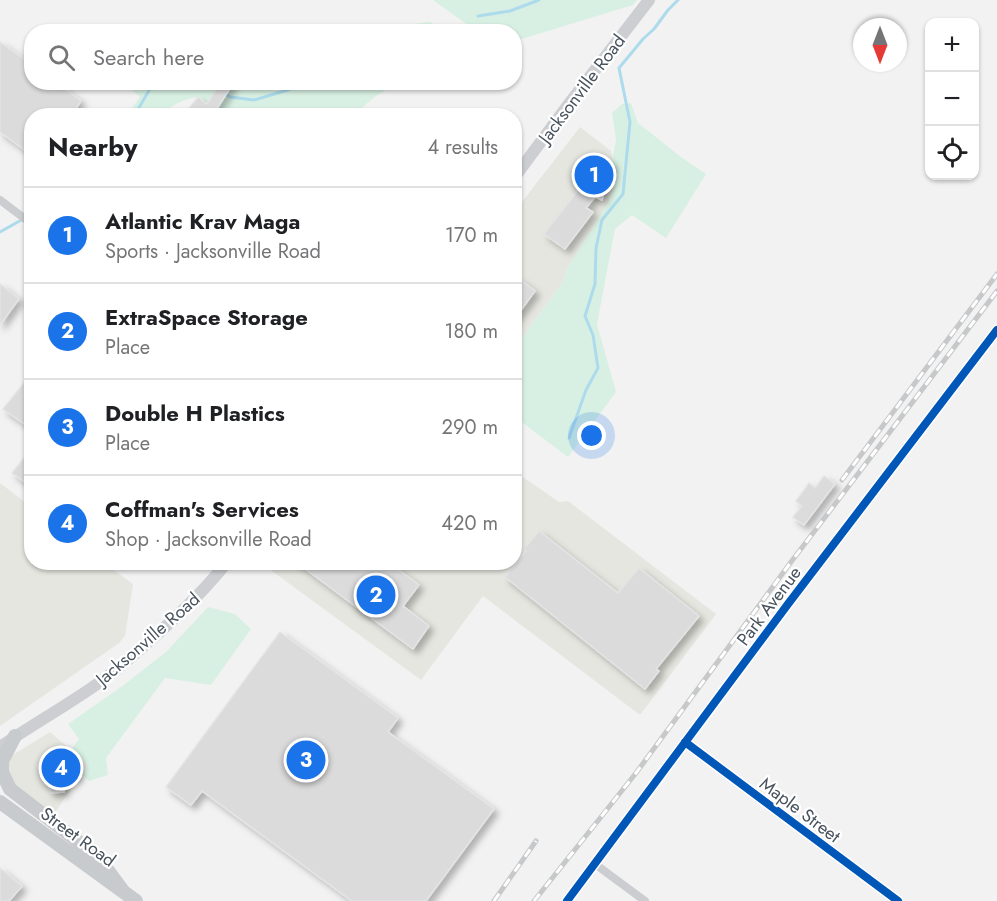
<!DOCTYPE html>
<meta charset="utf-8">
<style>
:root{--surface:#fff;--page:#f2f2f2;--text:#202124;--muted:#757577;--line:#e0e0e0;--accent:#1a73e8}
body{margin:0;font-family:Jost,sans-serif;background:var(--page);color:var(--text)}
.controls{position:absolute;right:18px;top:18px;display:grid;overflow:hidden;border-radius:12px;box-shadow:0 2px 4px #0004}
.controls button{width:54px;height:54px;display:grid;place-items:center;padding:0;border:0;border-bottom:2px solid var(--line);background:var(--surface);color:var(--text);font:30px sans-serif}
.compass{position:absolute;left:853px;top:18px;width:54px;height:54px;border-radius:50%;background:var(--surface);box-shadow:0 2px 4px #0004;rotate:180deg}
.you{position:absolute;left:592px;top:436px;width:21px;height:21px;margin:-15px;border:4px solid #fff;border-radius:50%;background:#1a73e8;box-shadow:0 0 0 9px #1a73e833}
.badge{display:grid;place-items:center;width:39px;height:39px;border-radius:50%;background:var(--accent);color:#fff;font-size:20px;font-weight:700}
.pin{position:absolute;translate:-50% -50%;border:3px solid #fff;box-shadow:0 2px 6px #0006}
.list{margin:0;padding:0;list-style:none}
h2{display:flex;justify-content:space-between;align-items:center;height:78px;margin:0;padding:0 24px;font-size:26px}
h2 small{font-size:20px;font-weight:400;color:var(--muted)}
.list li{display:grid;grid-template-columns:39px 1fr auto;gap:18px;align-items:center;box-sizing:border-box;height:96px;padding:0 24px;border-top:2px solid var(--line)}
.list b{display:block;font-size:22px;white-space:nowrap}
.list p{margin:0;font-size:20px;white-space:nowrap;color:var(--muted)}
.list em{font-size:20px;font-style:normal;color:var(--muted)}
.icon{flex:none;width:33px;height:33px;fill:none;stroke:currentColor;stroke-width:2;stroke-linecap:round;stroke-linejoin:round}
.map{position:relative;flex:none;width:997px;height:901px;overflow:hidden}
.search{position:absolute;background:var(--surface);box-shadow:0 2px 4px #0004;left:24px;top:24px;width:498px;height:66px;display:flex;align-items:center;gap:15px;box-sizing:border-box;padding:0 21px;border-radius:24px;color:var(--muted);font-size:22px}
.panel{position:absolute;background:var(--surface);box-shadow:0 2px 4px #0004;left:24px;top:108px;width:498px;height:462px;border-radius:24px}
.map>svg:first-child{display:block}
.commercial{fill:#e6e6e0}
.green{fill:#d8f0e3}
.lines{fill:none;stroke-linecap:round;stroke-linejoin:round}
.stream{stroke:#addbec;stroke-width:3}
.building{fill:#dbdbdc;stroke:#e3e4e5;stroke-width:1.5;filter:url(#shadow)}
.street{stroke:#cbcdd0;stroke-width:8}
.secondary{stroke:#ccced1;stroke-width:12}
.primary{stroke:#c8cbce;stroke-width:14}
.rail-casing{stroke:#c6c8ca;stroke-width:5}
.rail{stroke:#fff;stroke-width:3;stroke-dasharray:9;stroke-linecap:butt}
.cycleway-casing{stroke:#fff;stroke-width:11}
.cycleway{stroke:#0057b8;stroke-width:8}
.labels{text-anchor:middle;stroke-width:4.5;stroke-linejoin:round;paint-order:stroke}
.street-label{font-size:18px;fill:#49535e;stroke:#fff}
</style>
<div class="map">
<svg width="997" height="901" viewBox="0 0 997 901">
<defs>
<filter id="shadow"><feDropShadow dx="4.5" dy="4.5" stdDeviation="3" flood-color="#0004"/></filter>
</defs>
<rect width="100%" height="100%" fill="#f2f2f2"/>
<path class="commercial" d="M580 127 611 151 616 178 609 202 568 267 562 283 515 348V211Z
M515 468 520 475 559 502 568 501 716 614 640 715 483 596 421 680 261 563 514 562Z
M0 483 31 507 32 562 104 563 133 584 125 636 119 643 0 726Z
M50 732 88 765 51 818 16 790 6 764 11 756Z"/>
<path class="green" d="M433 0H637L633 5 515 41 514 32 476 31Z
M430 22 443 31H362Z
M219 82 220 83 207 104 197 97C185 99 170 105 162 115L126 116 140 97 132 90 138 83Z
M249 82 397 83 376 96 353 115 224 116 216 110 234 83H239L242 85Z
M631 103 638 123 681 157 706 174 666 238 632 215 615 229 597 324 616 392 568 457 515 417V348L562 283 568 267 609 202 616 178 612 161 616 140 612 113 622 104Z
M208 607 235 614 251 629 211 685 165 678 106 758 108 775 89 781 82 774 88 765 71 750 79 739 68 724 121 687 166 652Z"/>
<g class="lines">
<path class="stream" d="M478 16 510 11 539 0
M425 32 436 27
M206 82 230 97 254 100 291 89 306 82
M134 116 154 82
M0 232 32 214
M569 438 586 390 598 368 593 335 585 316 595 284 596 248 602 220 623 194 630 122 619 68 643 39 654 29 668 10 678 0"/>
</g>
<path class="building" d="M0 42 32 65V82H55L81 101 71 116H32V155L0 132Z
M221 82H234L216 110 224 116H183L198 97 207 104Z
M602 159 612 163 602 200 595 197 586 208 593 212 565 249 544 234 593 171 598 173Z
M518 278 535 291 514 320V283Z
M0 284 19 299 0 325Z
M32 373V429L3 409Z
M32 448V487L12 473Z
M824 476 835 484 804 525 793 517 802 506 796 501 809 483 815 488Z
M539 531 618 593 639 568 699 616 656 669 659 671 645 689 505 577 526 551 524 549Z
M296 562H388L419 585 403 606 429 626 413 649Z
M280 632 398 718 388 732 494 809 426 901H352L202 791 191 805 166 787Z
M75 757 77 776 63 777 64 792 50 793 46 759Z
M0 868 22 886 9 901H0Z"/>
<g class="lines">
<path class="street" d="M0 200 32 224
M685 742 898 901
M595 864 645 901
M567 901 788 604 997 330"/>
<path class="secondary" d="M514 178 568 105 649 0
M0 747C33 724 68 705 100 682 119 668 136 653 153 638 180 614 205 590 227 562"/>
<path class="primary" d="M15 736 2 761V772L10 789 97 856 123 891
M0 802 136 901"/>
<g class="rail-casing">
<path id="rail" d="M842 480 997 274
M494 901 536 841
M534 901 636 773 791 562 997 291"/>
</g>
<use href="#rail" class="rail"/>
<g class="cycleway-casing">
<path id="cycleway" d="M685 742 898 901
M567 901 788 604 997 330"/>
</g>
<use href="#cycleway" class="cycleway"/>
</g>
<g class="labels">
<g class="street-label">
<text transform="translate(582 89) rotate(-53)" y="6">Jacksonville Road</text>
<text transform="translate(769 606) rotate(-53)" y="6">Park Avenue</text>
<text transform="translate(148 639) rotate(-41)" y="6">Jacksonville Road</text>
<text transform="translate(800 810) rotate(37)" y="6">Maple Street</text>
<text transform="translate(78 837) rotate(36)" y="6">Street Road</text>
</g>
</g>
</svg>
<div class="controls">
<button>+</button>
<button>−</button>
<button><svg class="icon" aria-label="locate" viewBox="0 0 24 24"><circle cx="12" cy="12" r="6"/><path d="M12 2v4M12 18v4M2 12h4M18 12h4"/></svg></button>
</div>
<svg class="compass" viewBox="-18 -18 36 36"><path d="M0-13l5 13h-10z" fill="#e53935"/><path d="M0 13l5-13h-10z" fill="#757577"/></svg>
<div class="you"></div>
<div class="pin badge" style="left:594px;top:175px">1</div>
<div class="pin badge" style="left:376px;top:595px">2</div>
<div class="pin badge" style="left:306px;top:760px">3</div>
<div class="pin badge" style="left:61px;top:768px">4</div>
<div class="search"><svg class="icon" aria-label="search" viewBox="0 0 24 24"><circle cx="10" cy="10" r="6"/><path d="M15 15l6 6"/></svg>Search here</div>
<section class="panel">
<h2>Nearby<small>4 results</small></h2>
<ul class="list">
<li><span class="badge">1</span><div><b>Atlantic Krav Maga</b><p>Sports · Jacksonville Road</p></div><em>170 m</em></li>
<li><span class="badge">2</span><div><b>ExtraSpace Storage</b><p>Place</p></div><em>180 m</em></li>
<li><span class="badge">3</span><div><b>Double H Plastics</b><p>Place</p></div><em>290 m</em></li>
<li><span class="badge">4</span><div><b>Coffman's Services</b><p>Shop · Jacksonville Road</p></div><em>420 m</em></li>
</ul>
</section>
</div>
